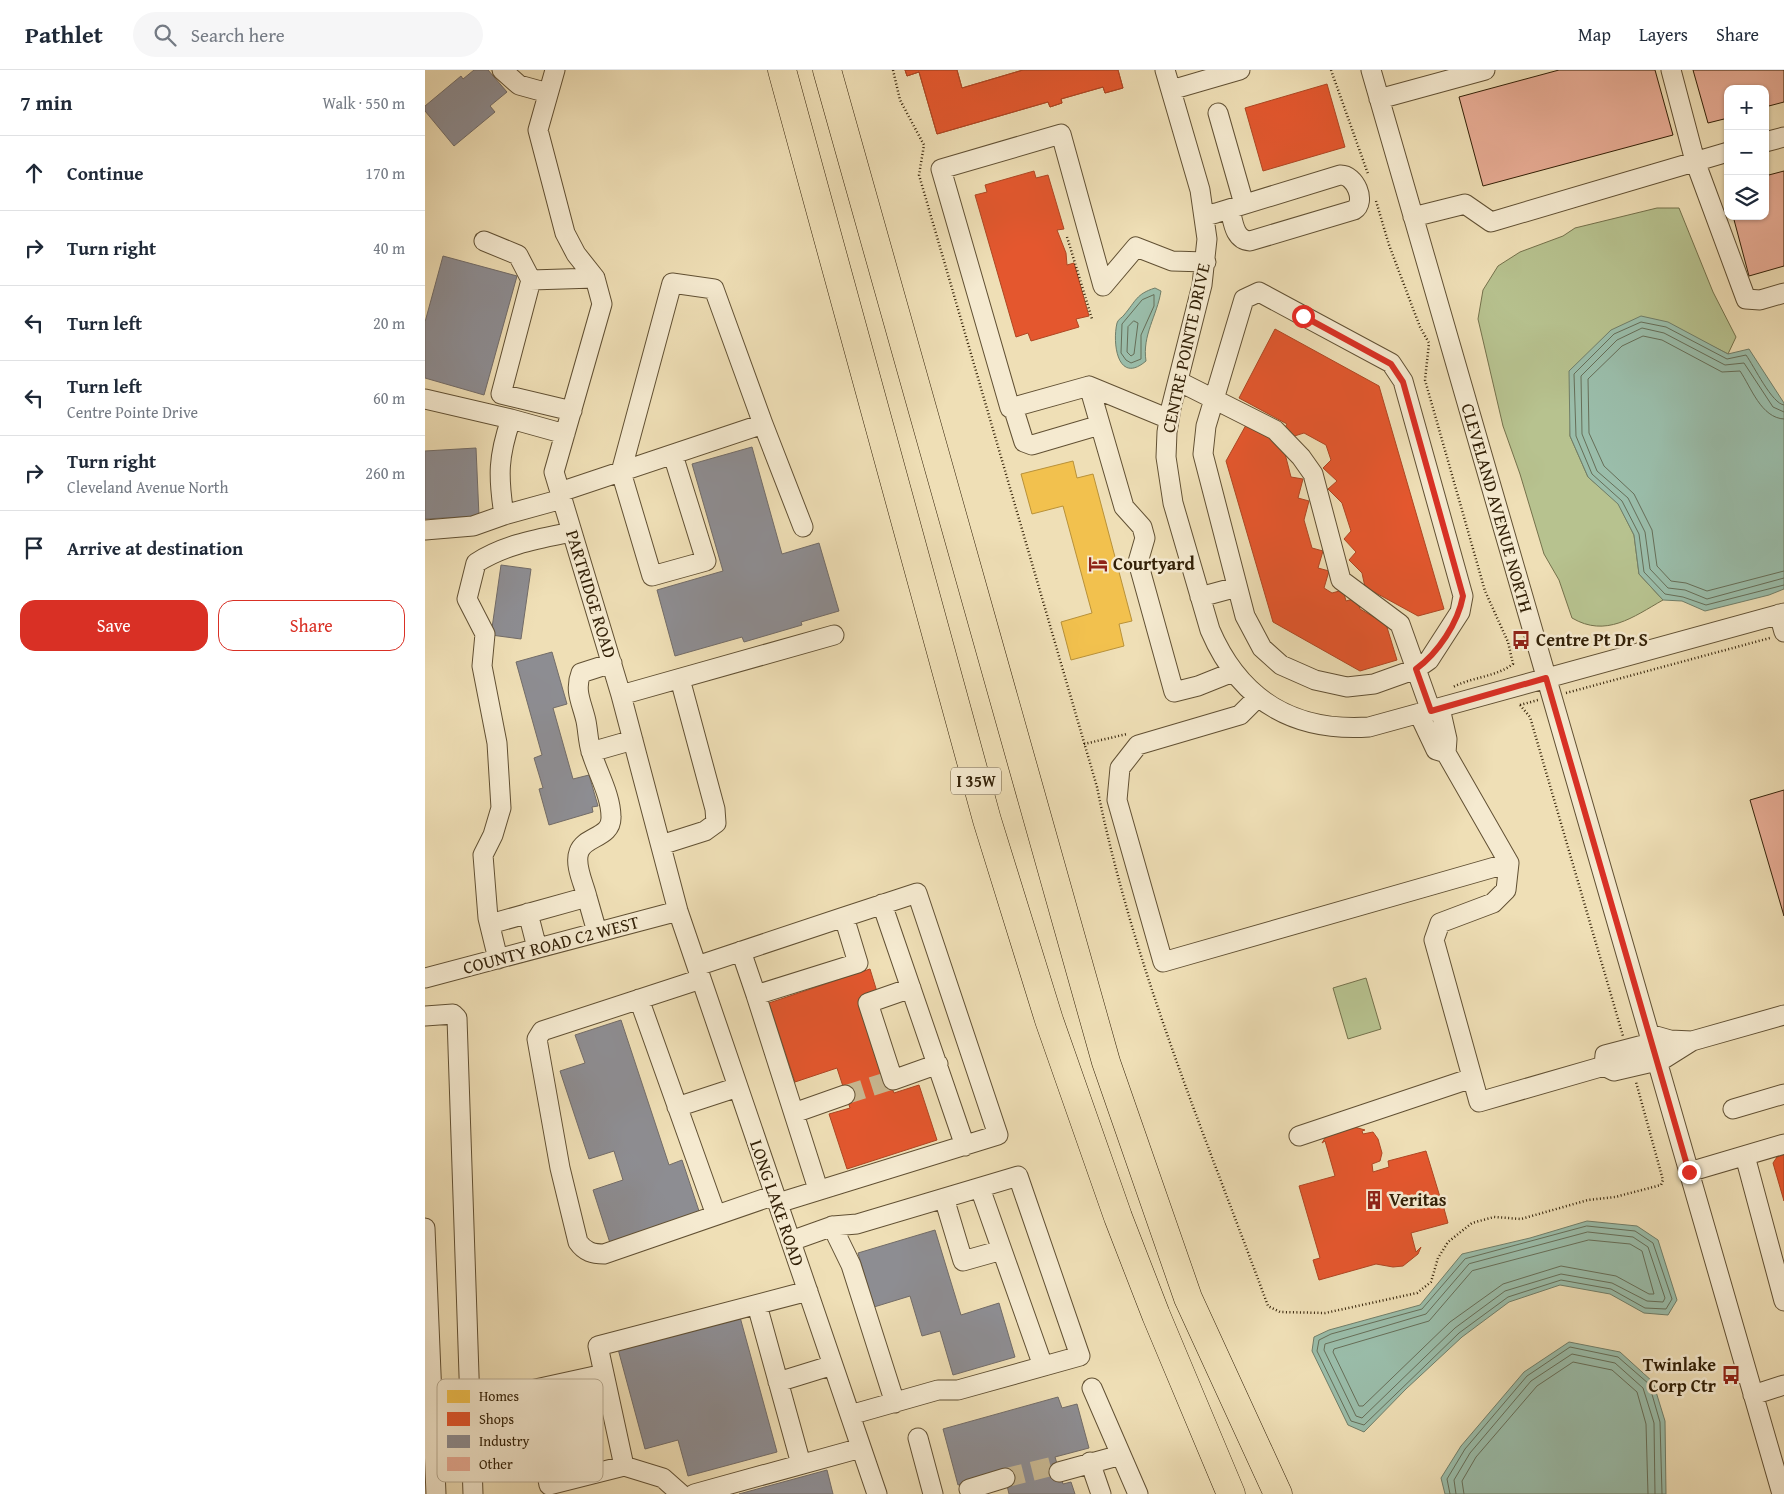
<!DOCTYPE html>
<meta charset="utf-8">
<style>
:root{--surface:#fff;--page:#f6f6f7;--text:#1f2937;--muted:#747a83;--line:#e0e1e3;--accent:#d93025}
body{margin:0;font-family:"Gentium Book Plus",serif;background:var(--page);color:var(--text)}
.controls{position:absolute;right:15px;top:15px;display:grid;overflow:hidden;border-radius:10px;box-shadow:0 1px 4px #0004}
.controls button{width:45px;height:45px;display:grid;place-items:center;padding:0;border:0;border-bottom:1px solid var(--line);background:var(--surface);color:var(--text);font:25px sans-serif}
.stop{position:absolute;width:15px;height:15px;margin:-11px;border:4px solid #d93025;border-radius:50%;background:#fff}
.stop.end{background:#d93025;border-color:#fff;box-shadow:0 1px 5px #0008}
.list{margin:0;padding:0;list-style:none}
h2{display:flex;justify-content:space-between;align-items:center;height:65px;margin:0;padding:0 20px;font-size:21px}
h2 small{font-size:16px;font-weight:400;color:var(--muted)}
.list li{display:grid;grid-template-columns:32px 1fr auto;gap:15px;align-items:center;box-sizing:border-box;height:75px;padding:0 20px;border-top:1px solid var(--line)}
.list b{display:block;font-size:19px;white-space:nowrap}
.list p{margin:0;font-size:16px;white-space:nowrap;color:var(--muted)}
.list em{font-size:16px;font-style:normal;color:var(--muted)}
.actions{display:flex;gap:10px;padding:15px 20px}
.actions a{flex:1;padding:11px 0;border:1px solid var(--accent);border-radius:15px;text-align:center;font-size:18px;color:var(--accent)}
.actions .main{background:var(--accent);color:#fff}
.icon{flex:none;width:28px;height:28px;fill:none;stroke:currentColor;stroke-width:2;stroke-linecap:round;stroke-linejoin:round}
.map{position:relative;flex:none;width:1359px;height:1424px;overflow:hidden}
header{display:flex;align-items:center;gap:30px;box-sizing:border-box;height:70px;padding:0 25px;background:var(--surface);border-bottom:1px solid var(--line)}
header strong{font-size:24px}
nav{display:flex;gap:28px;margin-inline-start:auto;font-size:18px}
.search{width:350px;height:45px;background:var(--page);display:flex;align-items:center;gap:12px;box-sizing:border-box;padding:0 18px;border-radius:28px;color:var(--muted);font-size:19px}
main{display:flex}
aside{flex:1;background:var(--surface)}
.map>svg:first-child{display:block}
.green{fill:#b7c28f;stroke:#74714b}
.water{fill:#9abdaa;stroke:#707e69}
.homes{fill:#f2c14e;stroke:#b89139}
.shops{fill:#e4572e;stroke:#af4622}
.industry{fill:#8d8d92;stroke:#726c68}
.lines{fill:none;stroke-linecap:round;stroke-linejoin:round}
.shore{stroke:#666e58;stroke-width:1}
.building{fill:#e9ad96;stroke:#322007}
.minor-tunnel{stroke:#c9b993;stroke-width:19;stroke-dasharray:19 9;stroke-linecap:butt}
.minor-casing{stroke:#615033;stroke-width:21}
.highway-casing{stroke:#322007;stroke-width:29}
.path{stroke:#322007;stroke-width:2.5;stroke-dasharray:1 2.5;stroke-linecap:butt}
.minor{stroke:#f5ead0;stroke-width:19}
.highway{stroke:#efdfb6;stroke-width:28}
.route{stroke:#d93025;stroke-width:6}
.labels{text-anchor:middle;stroke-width:5;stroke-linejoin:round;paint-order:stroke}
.shield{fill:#f5ead0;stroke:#6c5d43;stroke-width:1}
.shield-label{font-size:16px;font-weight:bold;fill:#322007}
.street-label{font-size:18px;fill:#322007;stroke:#f5ead0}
.poi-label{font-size:18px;font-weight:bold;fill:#322007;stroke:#f5ead0;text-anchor:start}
.key{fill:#f5ead0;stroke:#baad94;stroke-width:1}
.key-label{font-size:14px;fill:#322007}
</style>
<header>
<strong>Pathlet</strong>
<div class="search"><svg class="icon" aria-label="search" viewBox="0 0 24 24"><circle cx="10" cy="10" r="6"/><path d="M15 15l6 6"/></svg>Search here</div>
<nav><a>Map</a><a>Layers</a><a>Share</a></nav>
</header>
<main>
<aside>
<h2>7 min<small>Walk · 550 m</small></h2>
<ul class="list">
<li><svg class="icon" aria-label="ahead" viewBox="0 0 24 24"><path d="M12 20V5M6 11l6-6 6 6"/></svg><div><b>Continue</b></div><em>170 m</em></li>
<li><svg class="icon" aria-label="right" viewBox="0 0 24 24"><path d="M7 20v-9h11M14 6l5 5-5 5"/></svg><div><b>Turn right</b></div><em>40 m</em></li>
<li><svg class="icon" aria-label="left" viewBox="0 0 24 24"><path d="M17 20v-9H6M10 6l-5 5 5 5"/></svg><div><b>Turn left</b></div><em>20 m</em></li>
<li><svg class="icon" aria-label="left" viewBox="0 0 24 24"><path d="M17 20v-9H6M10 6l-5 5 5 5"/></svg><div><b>Turn left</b><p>Centre Pointe Drive</p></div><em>60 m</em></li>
<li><svg class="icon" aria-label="right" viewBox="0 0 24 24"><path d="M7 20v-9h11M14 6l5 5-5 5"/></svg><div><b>Turn right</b><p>Cleveland Avenue North</p></div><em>260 m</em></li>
<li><svg class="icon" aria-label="arrive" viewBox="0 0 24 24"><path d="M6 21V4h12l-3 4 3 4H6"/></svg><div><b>Arrive at destination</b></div></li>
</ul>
<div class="actions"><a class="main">Save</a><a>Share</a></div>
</aside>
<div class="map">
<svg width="1359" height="1424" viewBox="0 0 1359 1424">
<rect width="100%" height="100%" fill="#efdfb6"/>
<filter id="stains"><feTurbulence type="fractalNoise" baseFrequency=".004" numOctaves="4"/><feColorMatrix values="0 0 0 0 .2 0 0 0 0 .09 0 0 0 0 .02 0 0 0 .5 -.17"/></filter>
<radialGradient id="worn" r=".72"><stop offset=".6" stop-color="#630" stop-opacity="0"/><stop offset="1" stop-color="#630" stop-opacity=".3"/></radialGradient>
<path class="green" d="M1232 138H1254L1288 222 1311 267 1303 284 1275 270 1146 334 1145 366 1163 407 1193 433 1209 465 1214 504 1238 530C1208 547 1181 568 1147 548L1134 510 1119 484 1095 404 1078 356 1053 249 1058 220 1073 196 1095 182 1138 166 1150 158Z
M941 908 956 959 923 969 908 918Z"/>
<path class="water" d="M730 218 736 221C732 246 717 265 721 291 693 315 687 274 692 253 693 249 697 248 699 245 711 231 711 224 730 218Z
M1216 246 1243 252 1303 284 1324 279 1359 333V519L1344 525 1280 541 1257 531 1238 530 1214 504 1209 465 1193 434 1163 407 1145 366 1144 301 1186 260Z
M1162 1151 1212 1156 1233 1170 1252 1230 1243 1245 1219 1243 1185 1224 1135 1215 1084 1232 1037 1267 981 1319 939 1362 923 1355 887 1281 889 1267 904 1260 995 1235 1037 1184 1105 1168Z
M1144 1272 1195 1282 1228 1312 1240 1351 1241 1424H1020L1016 1408 1036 1376 1099 1302Z"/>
<path class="homes" d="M648 391 652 408 668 404 707 551 694 554 699 576 646 590 636 552 667 543 638 436 607 444 596 404Z"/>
<path class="shops" d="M480 0H532L537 18 598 0H693L698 18 680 23 678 17 636 29 637 33 625 37 623 32 512 64 494 2 482 6Z
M480 0H532L537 18 598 0H693L698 18 680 23 678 17 636 29 637 33 625 37 623 32 512 64 494 2 482 6Z
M902 14 920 77 838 101 820 38Z
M609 101 611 108 623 105 639 159 632 160 641 183 642 195 649 193 664 246 651 249 654 257 606 271 603 263 591 267 550 125 562 122 560 115Z
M850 259 954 316 1019 539 993 546 940 517 937 503 924 490 931 482 919 469 926 461 917 433 903 419 912 411 898 398 906 390 901 375 879 363 863 368 856 364 862 354 814 328Z
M821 355 858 376 866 407 878 409 873 428 884 431 879 450 887 478 898 481 893 498 904 501 899 518 907 523 918 520 921 531 932 528 935 539 961 554 972 590 935 601 848 552 801 391Z
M445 899 453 925 438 930 464 1011 469 1023 494 1015 512 1070 422 1099 404 1044 425 1038 412 998 370 1012 344 933Z
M922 1055 940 1060 937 1061 938 1064 948 1062 953 1069 957 1083 955 1091 947 1094 948 1102 964 1097 963 1091 1001 1081 1015 1127 1019 1126 1021 1134 1018 1135 1023 1153 986 1163 991 1182 996 1177 993 1184 978 1196 968 1197 951 1194 894 1210 888 1190 895 1188 874 1116 910 1106 900 1071 897 1073 903 1063Z
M1359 1085V1131L1348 1093 1352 1087Z"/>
<path class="industry" d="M49 0H63L82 22 65 36 70 42 29 76 0 41V36L36 6 38 9Z
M18 186 92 206 59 325 0 308V252Z
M327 377 357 484 394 473 414 541 376 552 377 555 319 572 317 567 250 586 232 520 298 501 267 394Z
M51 378 54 446 0 449V381Z
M76 495 106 499 96 569 66 565Z
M127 582 142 634 128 638 148 709 164 705 173 736 167 737 168 742 124 755 114 719 118 718 109 688 117 685 91 592Z
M196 950 244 1095 257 1090 275 1144 185 1173 168 1120 198 1110 189 1081 164 1089 135 1001 160 993 150 965Z
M510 1160 536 1245 574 1233 590 1287 528 1305 515 1261 497 1266 485 1226 449 1237 433 1183Z
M315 1247 352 1382 263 1406 253 1370 220 1379 193 1279Z
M633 1327 637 1338 652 1334 664 1378 630 1387 638 1414 646 1412 650 1424H584L579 1403 533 1415 518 1359Z
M402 1400 408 1424H314Z"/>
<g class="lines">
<path class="shore" d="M729 225V236L716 265V289L706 293 701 290 696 283 697 254 717 230Z
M709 251 713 253 709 284 706 286 702 282 703 257Z
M1359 335C1347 334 1329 296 1321 285L1302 289 1241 257 1216 252 1189 264 1149 304 1151 366 1167 404 1197 431 1214 464 1219 502 1240 524 1258 527 1281 535 1359 515
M1359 342 1348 337 1319 293 1300 295 1239 263 1217 258 1192 270 1156 306 1157 364 1172 401 1203 428 1220 462 1225 499 1243 518 1260 520 1282 529 1359 508
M1359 349C1336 348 1326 317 1315 301L1297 302 1237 270 1218 266 1197 276 1163 309 1164 363 1179 396 1209 424 1227 460 1232 496 1246 511 1261 513 1282 521 1359 501
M1162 1156 1210 1161 1228 1173 1247 1229 1241 1239 1220 1238 1186 1219 1136 1210 1083 1227 1034 1263 939 1355 926 1351 892 1281 894 1270 906 1264 997 1239 1040 1189Z
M1163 1162 1208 1167 1223 1177 1240 1228 1238 1232 1222 1231 1187 1213 1136 1204 1080 1221 1030 1258 937 1348 931 1346 899 1280 900 1274 1001 1244 1044 1194Z
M1164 1170 1205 1174 1217 1181 1229 1224H1224L1191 1206 1136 1196 1078 1214 1025 1252 938 1336H934L908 1282 909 1279 1004 1251 1047 1201Z
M1025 1424 1022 1409 1040 1379 1102 1306 1145 1277 1193 1287 1224 1314 1235 1352 1237 1424
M1031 1424 1029 1410 1045 1383 1106 1311 1147 1284 1190 1293 1218 1318 1229 1353 1230 1424
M1039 1424 1037 1411 1051 1387 1112 1316 1148 1292 1187 1300 1212 1322 1221 1354 1223 1424"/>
</g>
<path class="building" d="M1134 0H1230L1248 65 1058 116 1034 27Z
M1268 0H1359V32L1340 37V19H1303V48L1283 53Z
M1359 101V196L1324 206 1308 146H1340V106Z
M1359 720V846L1325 730Z"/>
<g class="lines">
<path class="minor-tunnel" d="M420 1025 464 1011
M580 1408 632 1395"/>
<g class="minor-casing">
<path id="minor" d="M77 0 94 15 123 23
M130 0 113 60 140 163 151 184 170 208 177 234 129 402 196 625 253 841 452 1424
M740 0 775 120 782 169 777 215 746 338 742 362 741 387 748 433 785 560C815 630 868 662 944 657L1359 543
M946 0 1357 1424
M1246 0 1270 91 1321 229 1335 230 1359 223
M746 20 815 0
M954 29 1060 0
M793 43 819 134
M1340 72 1359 67
M780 146 791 143 915 105C930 104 942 132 929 140L825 171C809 170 808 151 805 139
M988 147 1040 134 1066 152 1303 82
M59 171 93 185 106 210
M834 222 966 293 978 311 1038 526 1035 542 1004 590 991 599 949 614 922 617 890 610 856 595 837 578 820 546 778 384 781 356 819 229Z
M753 311 850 360 876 387 888 404 916 510 975 554 1006 641
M664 316 585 338 516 99 636 64 678 216 711 177 747 191 781 192
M0 329 86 349
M588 337 599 372 607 375 675 355
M147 341 76 324 106 210 170 208
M744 349 664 316 699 437 717 457 720 468 713 492 749 622 773 616 808 602
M248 385 281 491 227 506 196 402 247 213 289 219 338 354
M135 422 338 354 378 457
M137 429 79 445C73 406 73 387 86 349L140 364
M0 460 48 456 79 445
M775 527 812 517
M1354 544 1359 562
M196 625 409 565
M833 627 815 645 713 675 695 698 692 730 738 892 1084 793 1021 683 1022 669 1015 638
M994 644 1011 680 1021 683
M166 682 208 670
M236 775 280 761 291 753 290 739 255 609
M1084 793 1081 820 1068 833 1015 853 1009 870 1054 1032 1179 996 1189 1001 1232 991
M162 827C159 814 149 795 154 782 159 766 187 768 186 747 186 725 172 702 166 681 163 671 163 661 161 651 157 633 149 621 156 603L187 593
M457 834 540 1076
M103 843 112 878
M65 854 162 827 172 862
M73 889 63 848 58 785 68 765 76 738 72 673 57 596 60 564 42 529 51 493C81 474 113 469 147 462
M272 896 419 847 433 893 331 925 316 881
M0 908 253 841
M276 909 117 961 112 969 135 1098 153 1172C160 1182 168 1184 179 1184L350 1125
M486 918 443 933 468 1010 513 994
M331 925 393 1119
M214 929 291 1145
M0 946 28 944 32 948 48 1424
M1224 964 1245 970 1267 971 1232 993
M1267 971 1359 945
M1179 996 1180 985 1226 973
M252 1037 313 1017
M1308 1039 1359 1024
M369 1043 420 1025
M874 1066 1047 1008
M1320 1086 1359 1231
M1264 1102 1359 1074
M555 1118 618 1296
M519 1128 538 1191 577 1180
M353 1133 573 1065 492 823 419 847
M407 1156 426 1195 470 1333
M0 1158 11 1424
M366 1171 408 1156 432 1154 593 1106 655 1286 533 1320H513L425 1345
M332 1235 376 1394
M179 1304 106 1320 124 1415 199 1396
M353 1312 408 1295
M667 1318 713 1424
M1328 1325 1359 1315
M493 1368 508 1424
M665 1392 676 1424
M634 1402 696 1385
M544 1419 580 1408
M256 1424 238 1408 199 1396 173 1276 383 1221
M269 1424 436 1378"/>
</g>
<g class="highway-casing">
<path id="highway" d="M357 0 562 750 624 950 693 1147 731 1245 806 1424
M402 0 681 992 763 1228 853 1424"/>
</g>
<path class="path" d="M468 0 475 30 499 75 494 105 672 717C708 896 780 1065 843 1236L855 1242 900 1243 992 1223 1006 1212 1013 1188 1023 1172 1047 1153 1069 1147 1096 1149 1163 1130 1190 1127 1236 1115 1238 1110 1211 1012
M906 0 943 104
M951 131 964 175 995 257 1004 273 1000 310 1060 521 1083 572 1088 594C1071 607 1047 607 1028 617
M642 167 667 249
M1141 623 1345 568
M1095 635 1105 647 1198 966
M1095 635 1113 630
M659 674 702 664"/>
<use href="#minor" class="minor"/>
<use href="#highway" class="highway"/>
</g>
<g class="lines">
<path class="route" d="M878 246 966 294 978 312 1038 526C1033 553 1013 583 991 599L1006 641 1121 608 1264 1102"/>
</g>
<defs>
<g id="hotel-bare" transform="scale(1.5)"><path d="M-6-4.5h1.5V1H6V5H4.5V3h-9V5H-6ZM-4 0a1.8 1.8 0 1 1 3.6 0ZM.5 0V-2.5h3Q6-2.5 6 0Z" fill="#8f2418" stroke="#f5ead0" stroke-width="2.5" paint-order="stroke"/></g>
<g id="bus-bare" transform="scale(1.5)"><path d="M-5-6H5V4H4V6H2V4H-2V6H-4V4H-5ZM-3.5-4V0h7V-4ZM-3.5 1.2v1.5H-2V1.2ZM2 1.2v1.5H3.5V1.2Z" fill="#8f2418" stroke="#f5ead0" stroke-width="2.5" paint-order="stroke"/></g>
<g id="building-bare" transform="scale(1.5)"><path d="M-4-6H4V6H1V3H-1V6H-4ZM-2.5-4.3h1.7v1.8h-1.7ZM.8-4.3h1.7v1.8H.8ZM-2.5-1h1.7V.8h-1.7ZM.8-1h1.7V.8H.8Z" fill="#8f2418" stroke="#f5ead0" stroke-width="2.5" paint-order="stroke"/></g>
</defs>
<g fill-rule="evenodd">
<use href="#hotel-bare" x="673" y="494"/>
<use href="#bus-bare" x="1096" y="570"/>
<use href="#building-bare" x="949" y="1130"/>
<use href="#bus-bare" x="1306" y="1305"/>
</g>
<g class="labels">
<rect class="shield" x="526" y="697.5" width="50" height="27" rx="4"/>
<g class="shield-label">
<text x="551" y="717">I 35W</text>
</g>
<g class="street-label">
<text transform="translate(761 278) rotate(-78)" y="6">CENTRE POINTE DRIVE</text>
<text transform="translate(1072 438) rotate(74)" y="6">CLEVELAND AVENUE NORTH</text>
<text transform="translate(166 524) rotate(73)" y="6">PARTRIDGE ROAD</text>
<text transform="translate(126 875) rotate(-15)" y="6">COUNTY ROAD C2 WEST</text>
<text transform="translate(352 1133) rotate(71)" y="6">LONG LAKE ROAD</text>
</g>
<g class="poi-label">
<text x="688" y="500">Courtyard</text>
<text x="1111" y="576">Centre Pt Dr S</text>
<text x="964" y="1136">Veritas</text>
<text x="1291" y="1301" text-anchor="end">Twinlake<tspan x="1291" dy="21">Corp Ctr</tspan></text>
</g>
</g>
<rect x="12" y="1309" width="166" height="103" rx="8" class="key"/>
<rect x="22" y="1320" width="23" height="13" fill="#f2c14e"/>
<rect x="22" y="1342" width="23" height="14" fill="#e4572e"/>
<rect x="22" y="1365" width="23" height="13" fill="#8d8d92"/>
<rect x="22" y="1387" width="23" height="14" fill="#e9ad96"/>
<g class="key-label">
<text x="54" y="1331">Homes</text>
<text x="54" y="1354">Shops</text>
<text x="54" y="1376">Industry</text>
<text x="54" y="1399">Other</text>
</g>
<rect width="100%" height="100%" filter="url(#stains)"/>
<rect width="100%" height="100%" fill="url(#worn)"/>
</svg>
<div class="controls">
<button>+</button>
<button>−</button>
<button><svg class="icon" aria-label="layers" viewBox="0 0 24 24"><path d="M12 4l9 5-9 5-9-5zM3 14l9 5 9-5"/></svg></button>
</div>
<div class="stop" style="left:878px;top:246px"></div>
<div class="stop end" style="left:1264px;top:1102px"></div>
</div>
</main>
